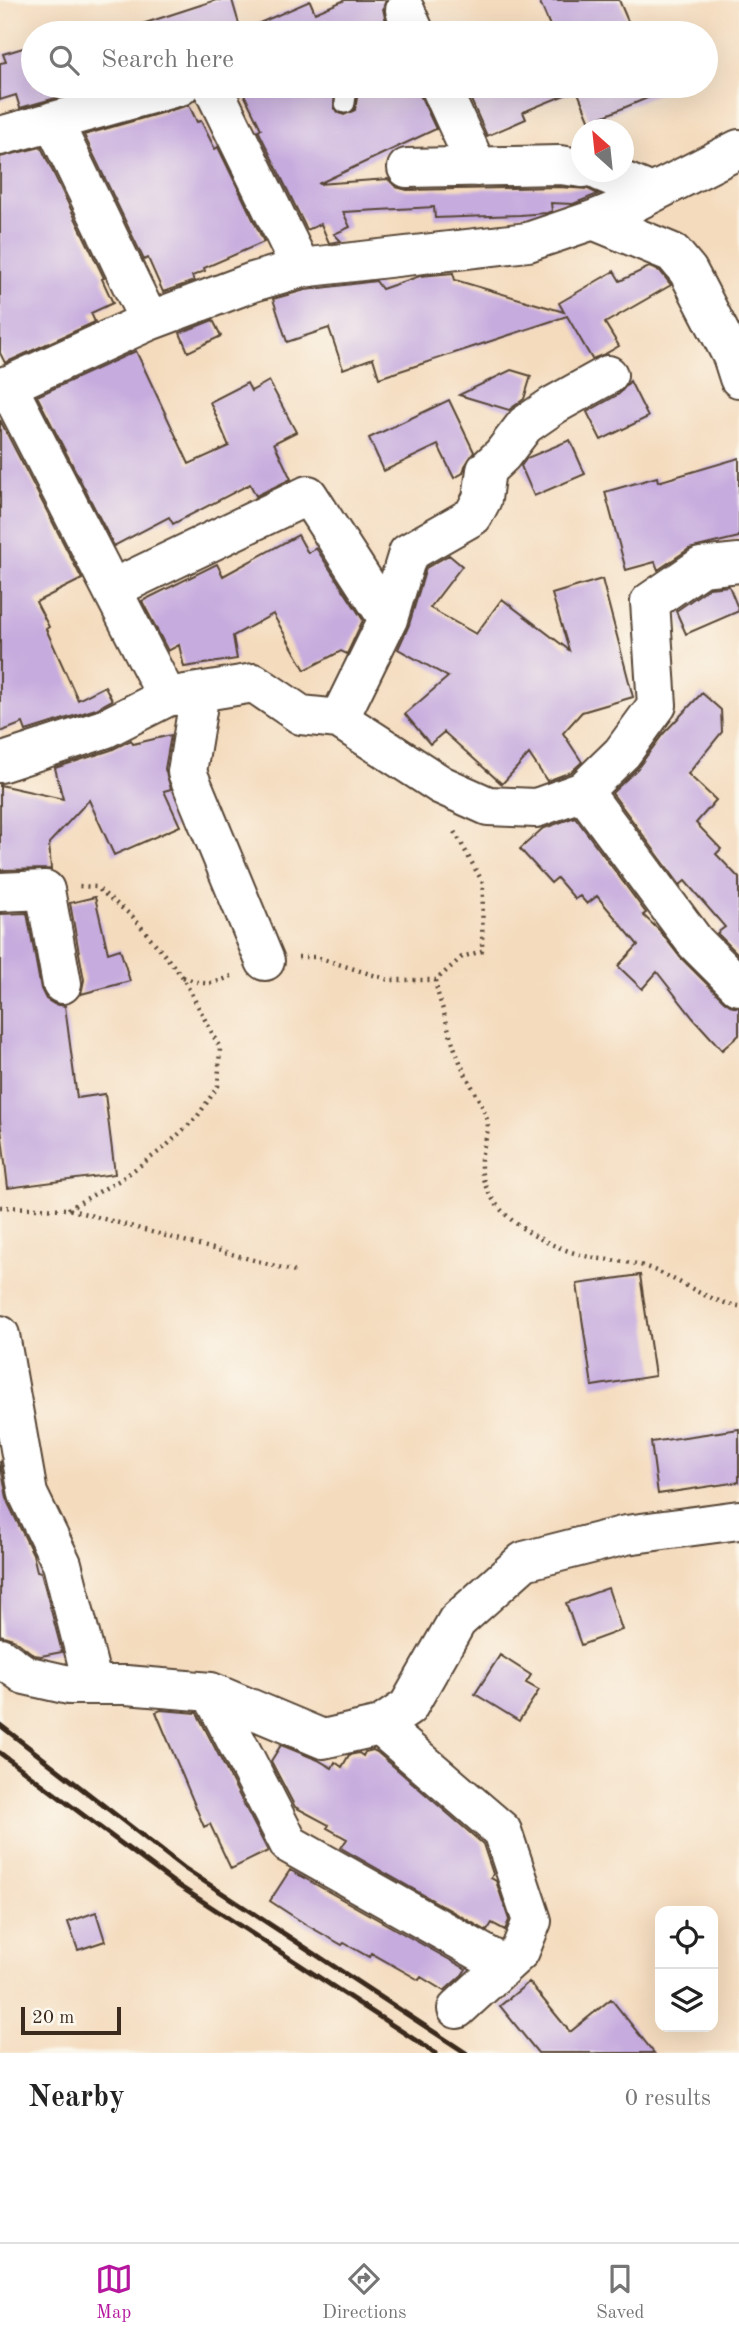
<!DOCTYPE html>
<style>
:root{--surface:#fff;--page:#f2f2f2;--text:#222;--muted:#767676;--line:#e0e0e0;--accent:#b5179e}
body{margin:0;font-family:"Old Standard TT",serif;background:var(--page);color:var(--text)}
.controls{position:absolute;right:21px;bottom:21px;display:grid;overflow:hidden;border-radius:14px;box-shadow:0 7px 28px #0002}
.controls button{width:63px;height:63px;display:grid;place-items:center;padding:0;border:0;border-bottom:2px solid var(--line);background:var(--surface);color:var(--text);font:35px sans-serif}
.compass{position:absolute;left:571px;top:119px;width:63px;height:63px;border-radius:50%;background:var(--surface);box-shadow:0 7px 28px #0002;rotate:333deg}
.scale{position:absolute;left:21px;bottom:18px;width:100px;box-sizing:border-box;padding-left:7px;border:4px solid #3b2a1e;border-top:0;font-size:19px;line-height:24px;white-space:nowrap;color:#3b2a1e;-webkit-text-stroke:5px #fbf7ec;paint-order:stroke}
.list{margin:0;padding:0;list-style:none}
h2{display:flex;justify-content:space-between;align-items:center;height:91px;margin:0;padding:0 28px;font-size:30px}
h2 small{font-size:23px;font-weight:400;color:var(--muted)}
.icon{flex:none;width:38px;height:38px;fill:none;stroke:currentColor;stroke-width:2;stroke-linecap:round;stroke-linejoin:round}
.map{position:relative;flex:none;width:739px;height:2053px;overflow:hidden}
.search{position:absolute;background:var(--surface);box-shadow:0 7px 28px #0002;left:21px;right:21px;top:21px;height:77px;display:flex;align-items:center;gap:18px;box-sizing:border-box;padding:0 24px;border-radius:38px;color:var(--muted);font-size:26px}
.sheet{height:189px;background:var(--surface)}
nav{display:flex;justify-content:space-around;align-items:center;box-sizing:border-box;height:98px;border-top:2px solid var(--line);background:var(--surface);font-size:19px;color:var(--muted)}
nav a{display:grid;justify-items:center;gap:4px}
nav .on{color:var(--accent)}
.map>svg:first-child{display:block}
.building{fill:#c6abde}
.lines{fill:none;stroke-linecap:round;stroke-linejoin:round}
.lane-casing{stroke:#574536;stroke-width:23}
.street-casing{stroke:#574536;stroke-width:42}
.path{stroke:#574536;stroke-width:4.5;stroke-dasharray:2 5;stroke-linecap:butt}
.lane{stroke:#fff;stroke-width:19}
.street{stroke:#fff;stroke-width:38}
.rail{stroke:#3b2a1e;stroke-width:5}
</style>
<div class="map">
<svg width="739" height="2053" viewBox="0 0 739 2053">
<rect width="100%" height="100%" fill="#fbf7ec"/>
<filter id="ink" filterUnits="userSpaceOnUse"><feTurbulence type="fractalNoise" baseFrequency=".0143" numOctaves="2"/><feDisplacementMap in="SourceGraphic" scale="14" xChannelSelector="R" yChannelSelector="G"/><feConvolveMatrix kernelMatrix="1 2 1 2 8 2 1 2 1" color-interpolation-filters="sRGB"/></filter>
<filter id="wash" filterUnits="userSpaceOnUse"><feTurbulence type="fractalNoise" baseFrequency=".00686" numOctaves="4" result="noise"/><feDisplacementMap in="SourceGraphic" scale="28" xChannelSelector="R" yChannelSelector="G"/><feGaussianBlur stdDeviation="1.57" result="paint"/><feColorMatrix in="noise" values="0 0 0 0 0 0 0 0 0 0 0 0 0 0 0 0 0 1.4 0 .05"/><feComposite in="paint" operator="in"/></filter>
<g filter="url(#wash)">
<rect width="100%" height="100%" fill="#f4dbbe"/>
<g id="blocks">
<path class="building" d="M216 0H232L241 31 310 1 315 13 345 0H386L383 8 385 18 391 33H337L334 24 326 20 316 23 312 33H134L133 27Z
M539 0H619L633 33H553Z
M33 45V86H99L20 108 16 95 0 100V63L6 62 3 54Z
M240 86H335L334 107 337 112 344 115 355 110 359 86H418L420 95 436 129 318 184 388 179 396 187 407 190 559 187 588 189 598 194 573 204 551 203 552 211 547 213 520 215 435 218 434 207 343 212 350 227 334 234 341 241 329 243 321 224 307 230 258 130 261 129Z
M506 86H676L590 122 577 90 523 112 526 119 487 136 471 100Z
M189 105 197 122 201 121 215 149 218 147 264 242 204 268 205 271 192 276 194 281 163 292 148 258 144 260 84 135Z
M41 147 104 278 102 279 113 303 91 313 95 322 5 363 0 353V157Z
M649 267 660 271 671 285 605 323 619 346 605 354 592 359 567 316 379 378 373 358 343 369 329 328 287 342 273 299 305 290 376 281 382 289 420 276 453 273 455 280 564 312 559 303 614 271 620 281Z
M213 320 221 336 188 352 180 333Z
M136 351 189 464 229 446 210 402 247 383 251 391 269 381 296 432 274 443 291 479 256 496 250 484 173 524 169 517 114 546 37 396Z
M511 370 531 376 524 399 509 410 459 395Z
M630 381 648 417 601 440 587 412 619 394Z
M449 400 474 452 465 466 463 473 454 478 438 445 384 471 369 438Z
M0 420 82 579 36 602 49 627 46 629 78 700 105 686 112 700 96 709 26 731 23 723 0 732Z
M570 440 585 474 534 496 521 466 527 458Z
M739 458V537L689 549 658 570 655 562 626 570 605 492 657 477 658 482Z
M298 535 308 553 316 548 363 620 347 654 341 651 305 670 273 614 233 636 237 659 184 667 179 645 168 651 142 601 217 564 223 576Z
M449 555 462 566 430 608 476 634 502 599 569 650 552 594 602 579 633 697 582 712 563 733 582 762 571 772 547 781 529 754 502 784 444 732 430 744 405 714 448 677 398 649 409 625 426 568Z
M729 586 739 611 686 634 676 611 709 588Z
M702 693 721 710 722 732 688 774 716 800 696 823 721 849 716 854 739 878V955L717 933 725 927 685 881 680 885 612 793 637 769 663 734Z
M171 735 165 769 171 789 164 791 180 826 114 855 89 800 49 843 51 869 0 870V785L63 799 55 768 111 750 131 740 133 744Z
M575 817 646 913 643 915 659 930 680 957 724 1001 733 1007H739V1035L722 1050 693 1018 657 972 642 989 618 966 638 945 597 896 587 904 580 896 575 899 557 878 551 883 520 849 542 829Z
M95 897 108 953 120 949 130 981 81 994 84 980 70 903Z
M27 913 41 989 46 999 54 1004 65 1006 77 1098 105 1094 115 1174 8 1188 0 1120V914Z
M640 1275 655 1376 592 1386 577 1284Z
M739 1429V1482L658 1494 651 1442Z
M0 1461 8 1503 33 1554 37 1571 41 1572 62 1652 41 1656 34 1655 13 1639 0 1635Z
M608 1588 622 1630 581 1645 566 1603Z
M500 1655 531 1675 526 1683 539 1690 519 1721 475 1694Z
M161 1710 197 1713 268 1851 231 1869 210 1824 204 1827 156 1712Z
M281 1745 318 1760 332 1768 335 1762 342 1767 349 1755 359 1753 363 1756 365 1752 373 1750 377 1752 483 1844 493 1874 491 1878 496 1881 509 1920 505 1930 492 1923 487 1931 341 1848 347 1839 327 1828 329 1825 295 1807 271 1761Z
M290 1870 466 1969 462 1975 444 1991 421 1977 419 1980 371 1953 369 1957 344 1943 342 1945 305 1924 270 1901Z
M96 1912 105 1941 78 1950 68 1922Z
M529 1982 570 2032 611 1999 654 2053H538L500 2006Z"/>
</g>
</g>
<g filter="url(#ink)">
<use href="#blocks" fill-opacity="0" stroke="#574536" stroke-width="2"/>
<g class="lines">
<g class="lane-casing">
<path id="lane" d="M324 32 325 33
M345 103 347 86"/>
</g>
<g class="street-casing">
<path id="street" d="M405 10 415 33
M212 86 301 268
M440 86 477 167
M53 121 149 321
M0 136 180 86
M407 168 560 165 582 168
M601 172 652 193
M593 220 673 253 688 271 732 356 739 378
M7 385 167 697
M0 389 149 321 253 282 301 268 528 242 593 220 627 206 739 149
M112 589 308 495 388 619
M200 692 187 772 265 961
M339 719 388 619 408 553 473 516 482 499 486 470 502 455 525 425 554 405 608 375
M0 763 104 729 167 697 254 683 301 715 339 719 441 785 488 806 536 808 583 791 622 753 657 705 650 602 701 567 739 563
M583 791 695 942 739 986
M0 892 45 890 62 984
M0 1335 28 1494 62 1564 93 1685
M0 1657 25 1675 69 1685H126L211 1692 323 1739 380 1726 408 1707 457 1621 524 1561 626 1535 739 1520
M211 1692 289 1844 504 1965
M380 1726 502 1831 532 1921 520 1951 457 2009"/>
</g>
<path class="path" d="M455 832 483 883 482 951 462 957 436 980 437 991C445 1014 450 1039 460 1062 468 1082 481 1099 487 1120 491 1134 479 1151 481 1167 485 1216 546 1247 589 1257 607 1261 628 1260 646 1267 678 1278 705 1301 739 1306
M298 957H316L389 980H436
M183 977C206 986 211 985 234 975
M0 1207 68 1209 297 1272
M68 1209 120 1180 164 1148 197 1117 218 1086 220 1048 182 976 133 917 96 887 79 886"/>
<use href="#lane" class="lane"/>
<use href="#street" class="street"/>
<path class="rail" d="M0 1725 184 1868 466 2053
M0 1753 173 1882 435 2053"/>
</g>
</g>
</svg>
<div class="controls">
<button><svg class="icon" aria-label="locate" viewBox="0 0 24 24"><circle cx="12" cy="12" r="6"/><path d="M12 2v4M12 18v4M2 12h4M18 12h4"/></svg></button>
<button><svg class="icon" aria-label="layers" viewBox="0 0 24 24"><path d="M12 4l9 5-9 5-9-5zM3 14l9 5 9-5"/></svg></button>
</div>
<svg class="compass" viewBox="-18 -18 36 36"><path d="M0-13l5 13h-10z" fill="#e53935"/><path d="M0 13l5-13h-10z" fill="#767676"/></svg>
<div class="scale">20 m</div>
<div class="search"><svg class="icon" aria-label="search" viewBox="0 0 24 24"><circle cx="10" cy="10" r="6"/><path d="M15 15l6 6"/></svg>Search here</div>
</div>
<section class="sheet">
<h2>Nearby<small>0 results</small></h2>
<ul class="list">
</ul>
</section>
<nav>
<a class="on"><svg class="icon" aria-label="map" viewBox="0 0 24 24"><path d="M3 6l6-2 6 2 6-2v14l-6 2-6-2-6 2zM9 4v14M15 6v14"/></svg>Map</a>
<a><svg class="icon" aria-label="directions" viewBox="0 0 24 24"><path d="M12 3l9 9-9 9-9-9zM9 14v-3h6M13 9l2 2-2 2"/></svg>Directions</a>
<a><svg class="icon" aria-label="saved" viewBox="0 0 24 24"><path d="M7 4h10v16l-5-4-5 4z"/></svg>Saved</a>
</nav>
